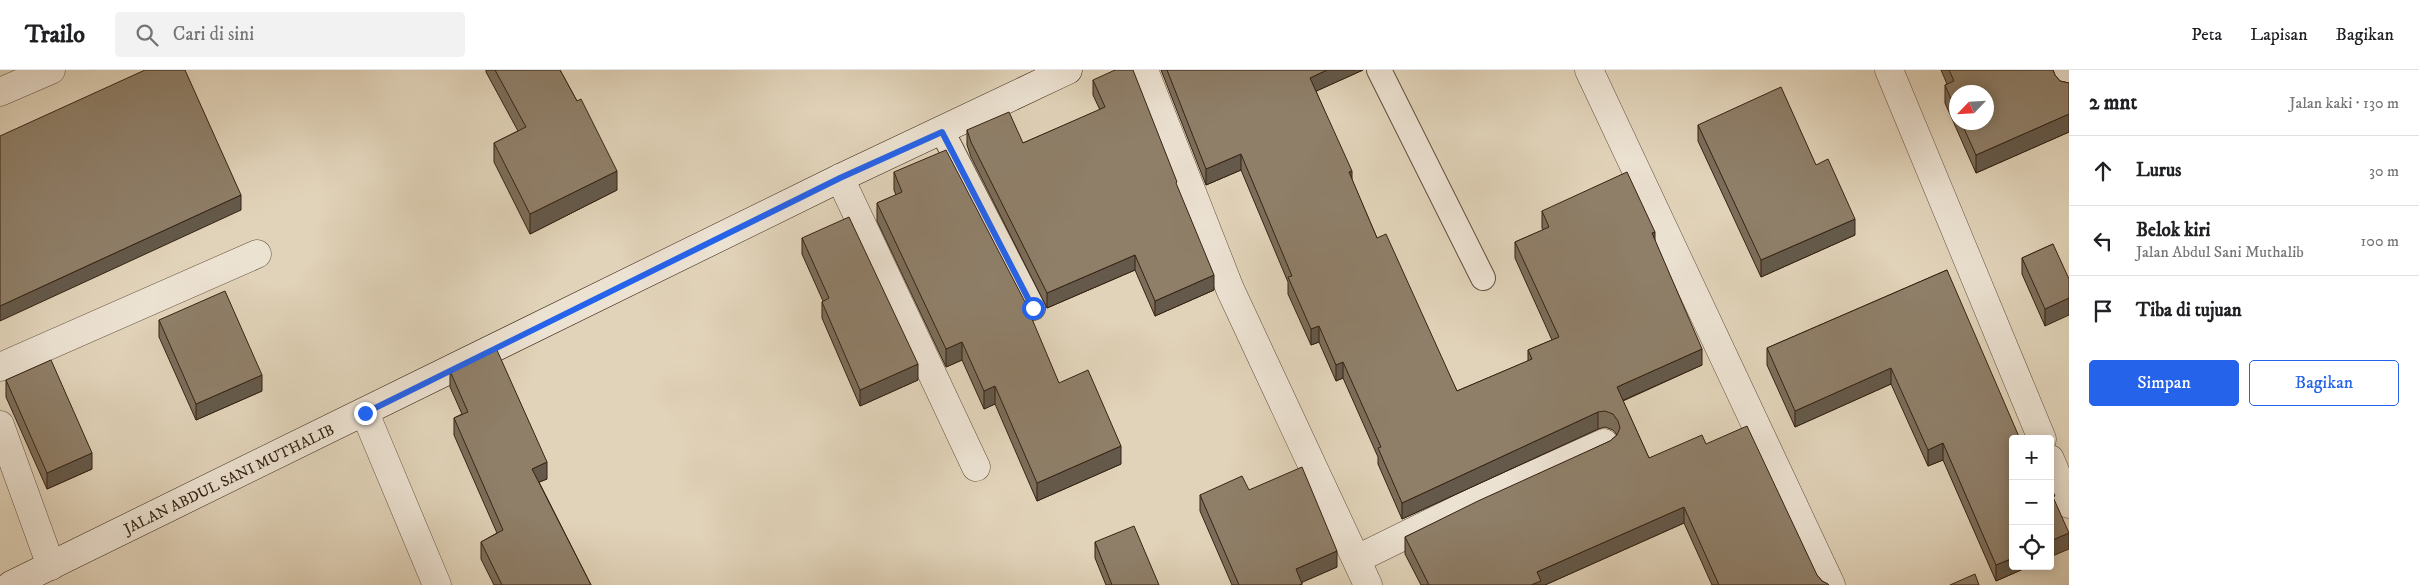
<!DOCTYPE html>
<html lang="id">
<meta charset="utf-8">
<style>
:root{--surface:#fff;--page:#f2f2f2;--text:#202124;--muted:#757577;--line:#e0e0e0;--accent:#2563eb}
body{margin:0;font-family:"IM FELL DW Pica",serif;background:var(--page);color:var(--text)}
.controls{position:absolute;right:15px;bottom:15px;display:grid;overflow:hidden;border-radius:5px;box-shadow:0 2px 12px #0003}
.controls button{width:45px;height:45px;display:grid;place-items:center;padding:0;border:0;border-bottom:1px solid var(--line);background:var(--surface);color:var(--text);font:25px sans-serif}
.compass{position:absolute;left:1949px;top:15px;width:45px;height:45px;border-radius:50%;background:var(--surface);box-shadow:0 2px 12px #0003;rotate:245deg}
.stop{position:absolute;width:15px;height:15px;margin:-11px;border:4px solid #2563eb;border-radius:50%;background:#fff}
.stop.end{background:#2563eb;border-color:#fff;box-shadow:0 1px 5px #0008}
.list{margin:0;padding:0;list-style:none}
h2{display:flex;justify-content:space-between;align-items:center;height:65px;margin:0;padding:0 20px;font-size:21px}
h2 small{font-size:16px;font-weight:400;color:var(--muted)}
.list li{display:grid;grid-template-columns:32px 1fr auto;gap:15px;align-items:center;box-sizing:border-box;height:70px;padding:0 20px;border-top:1px solid var(--line)}
.list b{display:block;font-size:19px;white-space:nowrap}
.list p{margin:0;font-size:16px;white-space:nowrap;color:var(--muted)}
.list em{font-size:16px;font-style:normal;color:var(--muted)}
.actions{display:flex;gap:10px;padding:15px 20px}
.actions a{flex:1;padding:11px 0;border:1px solid var(--accent);border-radius:5px;text-align:center;font-size:18px;color:var(--accent)}
.actions .main{background:var(--accent);color:#fff}
.icon{flex:none;width:28px;height:28px;fill:none;stroke:currentColor;stroke-width:2;stroke-linecap:round;stroke-linejoin:round}
.map{position:relative;flex:none;width:2069px;height:515px;overflow:hidden}
header{display:flex;align-items:center;gap:30px;box-sizing:border-box;height:70px;padding:0 25px;background:var(--surface);border-bottom:1px solid var(--line)}
header strong{font-size:24px}
nav{display:flex;gap:28px;margin-inline-start:auto;font-size:18px}
.search{width:350px;height:45px;background:var(--page);display:flex;align-items:center;gap:12px;box-sizing:border-box;padding:0 18px;border-radius:5px;color:var(--muted);font-size:19px}
main{display:flex}
aside{flex:1;background:var(--surface)}
.map>svg:first-child{display:block}
.lines{fill:none;stroke-linecap:round;stroke-linejoin:round}
.lane-casing{stroke:#614f3c;stroke-width:26}
.street-casing{stroke:#614f3c;stroke-width:29}
.secondary-casing{stroke:#362313;stroke-width:29}
.lane{stroke:#ece2d2;stroke-width:24}
.street{stroke:#ece2d2;stroke-width:28}
.secondary{stroke:#ece2d2;stroke-width:28}
.wall{fill:#7b6d5a;stroke:#362313;fill-rule:evenodd}
.shaded-wall{fill:#64594a;stroke:#362313}
.building{fill:#8f7f69;stroke:#362313}
.route{stroke:#2563eb;stroke-width:6}
.labels{text-anchor:middle;stroke-width:4;stroke-linejoin:round;paint-order:stroke}
.street-label{font-size:15px;fill:#362313;stroke:#ece2d2}
</style>
<header>
<strong>Trailo</strong>
<div class="search"><svg class="icon" aria-label="search" viewBox="0 0 24 24"><circle cx="10" cy="10" r="6"/><path d="M15 15l6 6"/></svg>Cari di sini</div>
<nav><a>Peta</a><a>Lapisan</a><a>Bagikan</a></nav>
</header>
<main>
<div class="map">
<svg width="2069" height="515" viewBox="0 0 2069 515">
<rect width="100%" height="100%" fill="#e1d3b9"/>
<filter id="stains"><feTurbulence type="fractalNoise" baseFrequency=".004" numOctaves="4"/><feColorMatrix values="0 0 0 0 .2 0 0 0 0 .09 0 0 0 0 .02 0 0 0 .5 -.17"/></filter>
<radialGradient id="worn" r=".72"><stop offset=".6" stop-color="#630" stop-opacity="0"/><stop offset="1" stop-color="#630" stop-opacity=".3"/></radialGradient>
<g class="lines">
<g class="lane-casing">
<path id="lane" d="M1379 0 1483 208
M942 61 1033 238"/>
</g>
<g class="street-casing">
<path id="street" d="M1144 0 1230 219 1368 515
M1589 0 1831 515
M1889 0 2042 369
M2062 0 2069 16
M0 22 51 0
M840 108 976 397
M0 297 257 184
M365 343 437 515
M0 355 51 496
M2050 389 2069 434
M1357 489 1471 433 1604 373"/>
</g>
<g class="secondary-casing">
<path id="secondary" d="M11 515 840 108 1068 0"/>
</g>
<use href="#lane" class="lane"/>
<use href="#street" class="street"/>
<use href="#secondary" class="secondary"/>
</g>
<path class="wall" d="M486 0H560L577 31 617 120 530 164 494 92V73L518 61 486 2Z
M1161 0H1363L1316 21 1352 110 1377 168 1457 321 1528 291V280L1552 270 1515 188V172L1543 160 1542 158V141L1655 171 1702 295 1623 331 1649 388 1706 374 1822 511 1829 515H1712L1684 453 1545 515H1421L1405 484V467L1610 371 1617 365 1613 360 1605 357 1598 359 1402 449 1378 394V387L1343 308 1336 311 1319 272 1311 275 1288 224V212L1241 100 1206 115Z
M1941 0H2053L2055 5 2060 11 2069 13V62L1976 103 1945 33V15L1947 14ZM1956 22 1986 52H1956Z
M1093 10 1177 117 1214 220 1155 246 1135 200 1047 238 971 87 967 75V60L1023 73 1100 40 1093 25Z
M1698 55 1855 165 1761 207 1698 71Z
M894 102 1059 313 1121 394 1037 431 995 334 984 339 962 290 946 297 877 151V133L896 125 894 120Z
M802 168 918 310 860 336 822 248V232L823 231 802 184Z
M2053 174 2045 256 2022 204V188Z
M1947 200 2013 496H2030L1996 511 1943 390 1928 396 1891 314 1795 357 1767 295V278Z
M159 250 262 321 196 350 159 267Z
M450 301 547 409 539 412 591 515H494L481 489V472L497 463 454 365V348L462 344 450 317Z
M6 310 92 399 47 419 6 327Z
M1249 420 1337 497 1302 512V515H1232L1200 441V425Z
M1095 472 1159 515H1106L1095 488Z"/>
<path class="shaded-wall" d="M1327 0H1363L1310 24V8Z
M2069 44V62L1976 103V85Z
M1241 84V100L1206 115V99Z
M617 101V120L530 164V144Z
M1352 101V117L1349 102Z
M241 125V140L0 251V236Z
M1855 149V165L1761 207V190Z
M1655 162V178L1652 163Z
M1135 185V200L1047 238V223Z
M1214 205V220L1155 246V231Z
M2069 228V245L2045 256V239Z
M1319 256V272L1311 275V259Z
M962 272V290L946 297V279Z
M1702 279V295L1617 333V317Z
M1343 292V308L1336 311V295Z
M918 294V310L860 336V320Z
M1891 298V314L1795 357V341Z
M262 305V321L196 350V334Z
M995 316V334L984 339V321Z
M1598 342V359L1402 449V433Z
M1943 373V390L1928 396V380Z
M1121 376V394L1037 431V413Z
M92 383V399L47 419V403Z
M547 392V409L532 415V399Z
M1684 437V453L1545 515H1531L1537 502Z
M2069 463V479L2050 487V471Z
M1337 481V497L1296 515V499Z
M2013 488V496H2030L1996 511V495Z"/>
<path class="building" d="M145 0H185L241 125 0 236V66Z
M495 0H560L577 31 581 29 617 101 530 144 494 73 526 57Z
M1115 0H1133L1177 112 1176 113 1214 205 1155 231 1135 185 1047 223 971 72 967 60 1009 42 1023 73 1105 37 1093 10Z
M1167 0H1327L1310 8 1352 101 1349 102 1377 168 1386 164 1457 321 1532 289 1528 280 1559 267 1515 172 1549 157 1542 141 1627 102 1655 162 1652 163 1702 279 1617 317 1649 388 1702 365 1706 374 1747 356 1817 505 1822 511 1828 514 1829 515H1719L1684 437 1537 502 1541 511 1531 515H1429L1405 467 1478 431 1610 371 1617 365 1620 358 1618 351 1613 344 1605 341 1598 342 1402 433 1378 378 1381 377 1343 292 1336 295 1319 256 1311 259 1288 207 1292 206 1241 84 1206 99Z
M1949 0H2053L2055 5 2060 11 2069 13V44L1976 85 1961 52H1986V22H1956V41L1945 15 1954 11Z
M1781 17 1816 95 1828 89 1855 149 1761 190 1698 55Z
M946 80 1024 230 1059 313 1088 300 1121 376 1037 413 995 316 984 321 962 272 946 279 877 133 902 122 894 102Z
M849 147 918 294 860 320 822 232 829 228 802 168Z
M2053 174 2069 209V228L2045 239 2022 188Z
M1947 200 2020 369H2013V488L1996 495 1943 373 1928 380 1891 298 1795 341 1767 278Z
M225 221 262 305 196 334 159 250Z
M496 278 547 392 532 399 591 515H502L481 472 503 460 454 348 468 342 450 301Z
M51 290 92 383 47 403 6 310Z
M2028 366 2029 369H2022Z
M1302 397 1337 481 1296 499 1302 514 1299 515H1239L1200 425 1242 406 1249 420Z
M2050 415 2055 426 2053 427 2069 463 2050 471Z
M1134 456 1159 515H1112L1095 472Z
M1975 504 1979 515H1950Z"/>
<g class="lines">
<path class="route" d="M365 343 840 108 942 62 1033 238"/>
</g>
<g class="labels">
<g class="street-label">
<text transform="translate(229 409) rotate(-26)" y="5">JALAN ABDUL SANI MUTHALIB</text>
</g>
</g>
<rect width="100%" height="100%" filter="url(#stains)"/>
<rect width="100%" height="100%" fill="url(#worn)"/>
</svg>
<div class="controls">
<button>+</button>
<button>−</button>
<button><svg class="icon" aria-label="locate" viewBox="0 0 24 24"><circle cx="12" cy="12" r="6"/><path d="M12 2v4M12 18v4M2 12h4M18 12h4"/></svg></button>
</div>
<svg class="compass" viewBox="-18 -18 36 36"><path d="M0-13l5 13h-10z" fill="#e53935"/><path d="M0 13l5-13h-10z" fill="#757577"/></svg>
<div class="stop" style="left:1033px;top:238px"></div>
<div class="stop end" style="left:365px;top:343px"></div>
</div>
<aside>
<h2>2 mnt<small>Jalan kaki · 130 m</small></h2>
<ul class="list">
<li><svg class="icon" aria-label="ahead" viewBox="0 0 24 24"><path d="M12 20V5M6 11l6-6 6 6"/></svg><div><b>Lurus</b></div><em>30 m</em></li>
<li><svg class="icon" aria-label="left" viewBox="0 0 24 24"><path d="M17 20v-9H6M10 6l-5 5 5 5"/></svg><div><b>Belok kiri</b><p>Jalan Abdul Sani Muthalib</p></div><em>100 m</em></li>
<li><svg class="icon" aria-label="arrive" viewBox="0 0 24 24"><path d="M6 21V4h12l-3 4 3 4H6"/></svg><div><b>Tiba di tujuan</b></div></li>
</ul>
<div class="actions"><a class="main">Simpan</a><a>Bagikan</a></div>
</aside>
</main>
